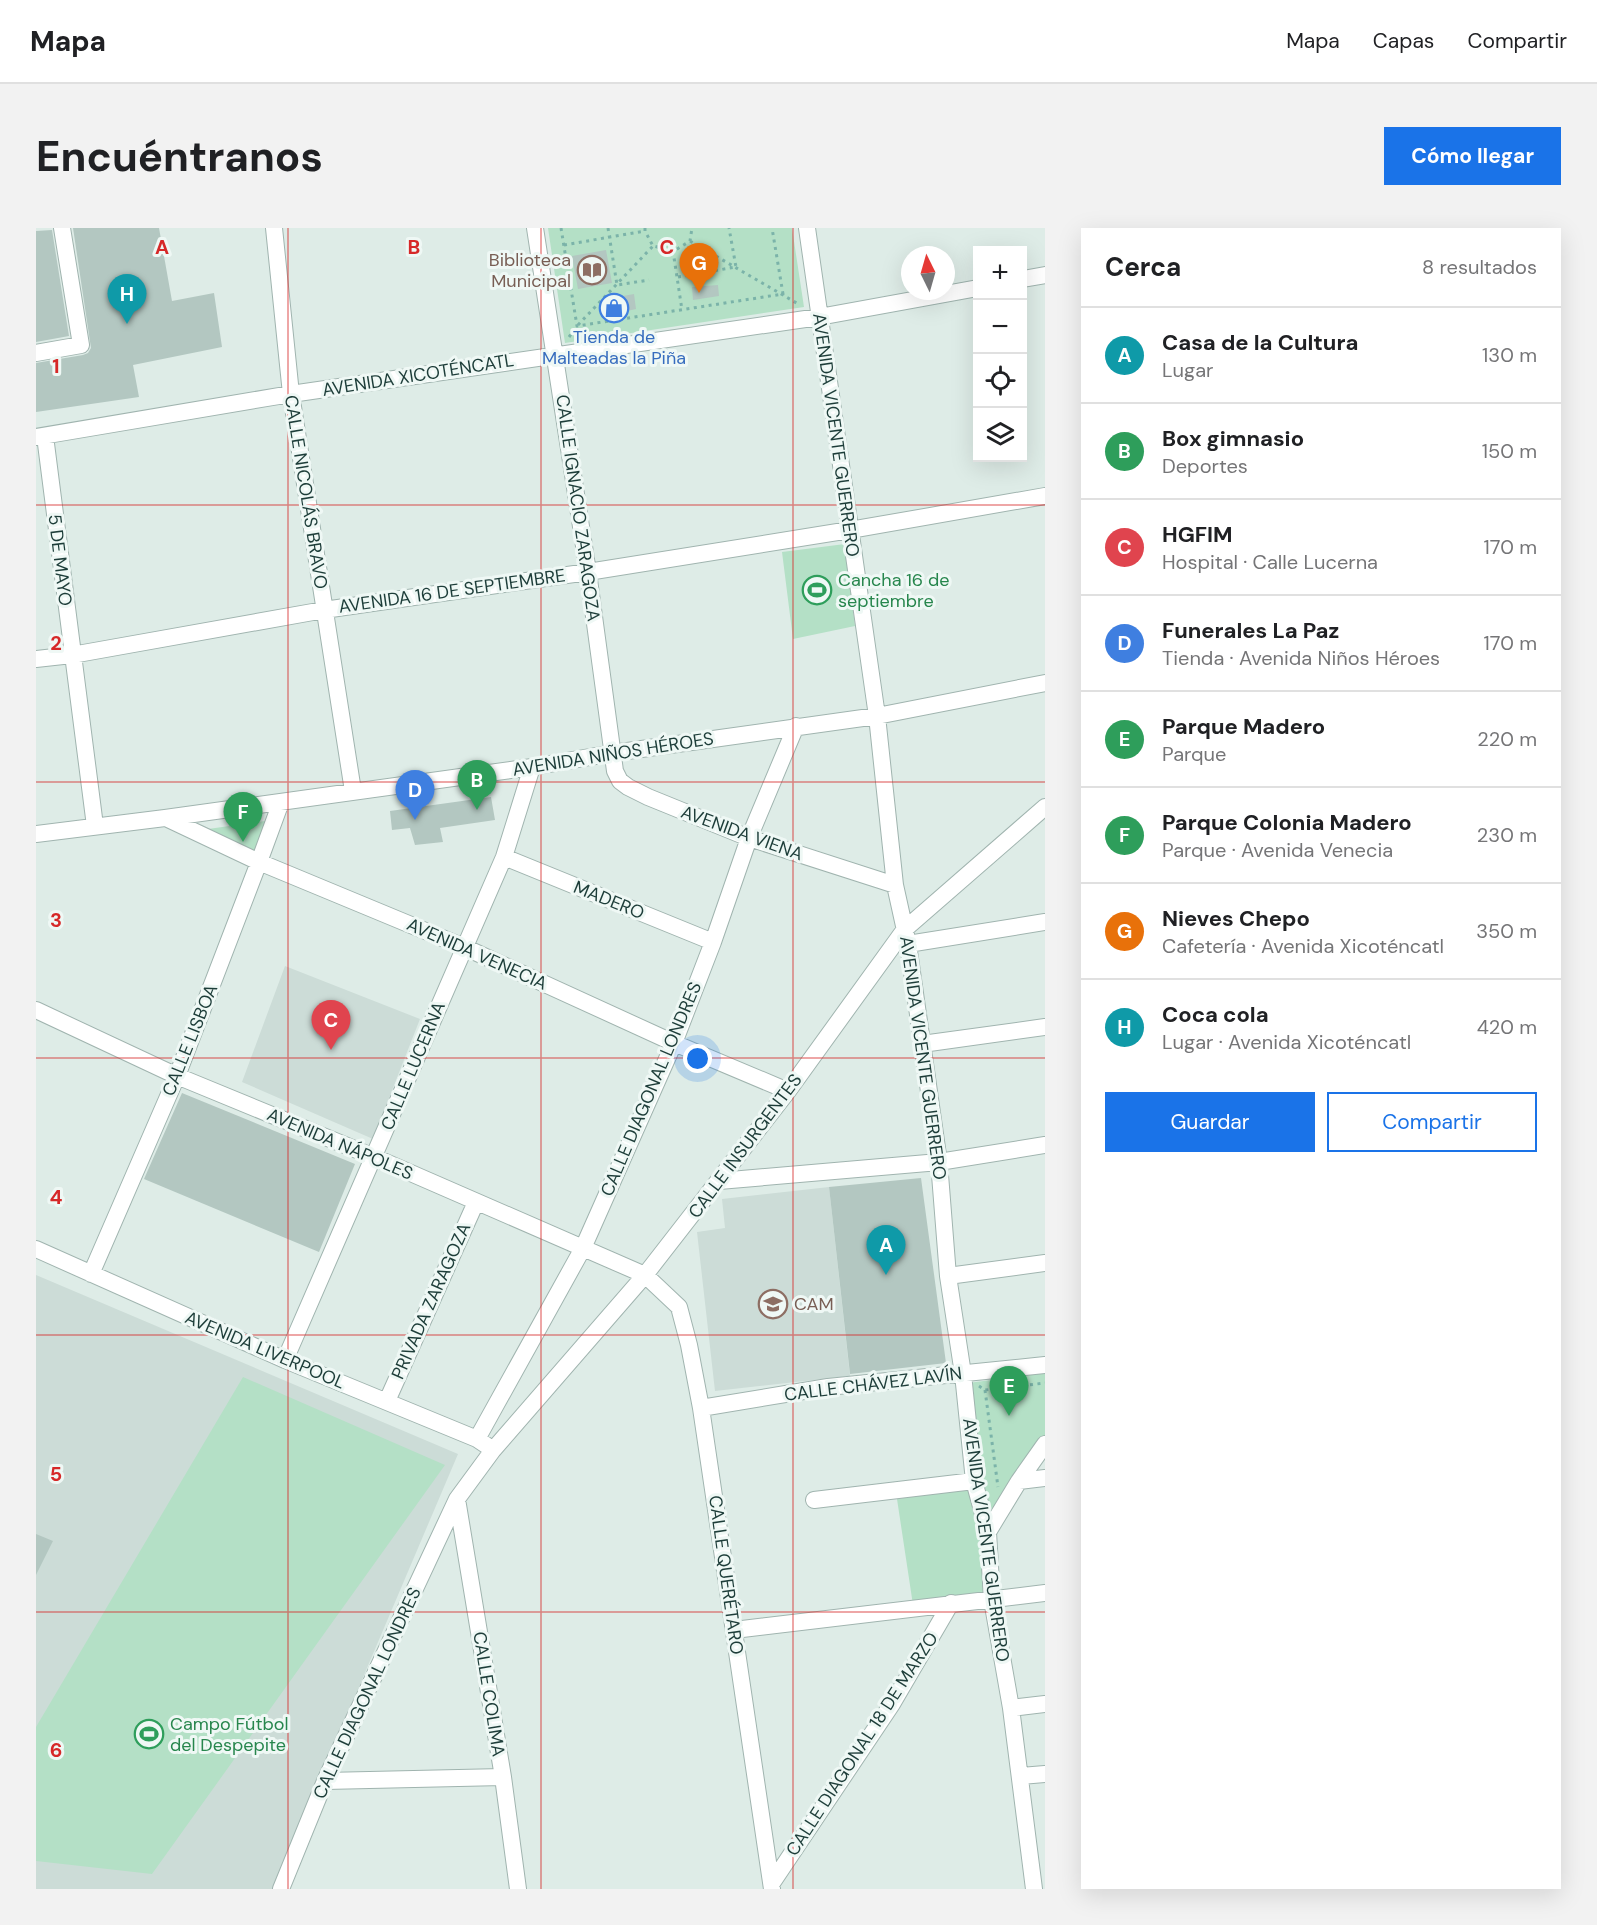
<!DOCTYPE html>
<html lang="es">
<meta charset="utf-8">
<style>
:root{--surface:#fff;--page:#f2f2f2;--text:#202124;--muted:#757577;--line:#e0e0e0;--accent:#1a73e8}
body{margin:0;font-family:"DM Sans",sans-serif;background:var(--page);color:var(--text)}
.controls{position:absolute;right:18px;top:18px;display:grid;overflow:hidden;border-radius:0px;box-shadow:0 6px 24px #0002}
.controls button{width:54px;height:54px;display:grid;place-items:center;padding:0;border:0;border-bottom:2px solid var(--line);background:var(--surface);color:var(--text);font:30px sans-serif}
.compass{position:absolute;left:865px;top:18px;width:54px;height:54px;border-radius:50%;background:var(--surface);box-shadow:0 6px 24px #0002;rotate:355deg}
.you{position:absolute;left:662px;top:831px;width:21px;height:21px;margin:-15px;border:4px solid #fff;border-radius:50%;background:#1a73e8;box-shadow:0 0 0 9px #1a73e833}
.badge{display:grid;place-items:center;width:39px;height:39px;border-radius:50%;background:var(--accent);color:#fff;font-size:20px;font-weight:700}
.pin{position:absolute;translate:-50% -50px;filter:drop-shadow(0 2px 3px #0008)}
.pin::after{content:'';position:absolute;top:32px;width:21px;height:18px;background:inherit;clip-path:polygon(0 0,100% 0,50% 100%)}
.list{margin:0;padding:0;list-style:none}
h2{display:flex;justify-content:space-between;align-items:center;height:78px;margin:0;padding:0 24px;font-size:26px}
h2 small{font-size:20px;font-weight:400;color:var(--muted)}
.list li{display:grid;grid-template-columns:39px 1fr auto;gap:18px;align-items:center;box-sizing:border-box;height:96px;padding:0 24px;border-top:2px solid var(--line)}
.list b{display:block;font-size:22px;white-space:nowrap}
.list p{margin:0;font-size:20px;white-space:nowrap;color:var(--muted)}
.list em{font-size:20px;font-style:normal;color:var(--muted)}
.actions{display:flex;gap:12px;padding:18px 24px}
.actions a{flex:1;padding:14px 0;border:2px solid var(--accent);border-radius:0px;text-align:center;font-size:21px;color:var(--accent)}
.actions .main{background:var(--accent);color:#fff}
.icon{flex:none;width:33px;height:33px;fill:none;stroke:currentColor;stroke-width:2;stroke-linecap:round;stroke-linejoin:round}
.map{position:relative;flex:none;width:1009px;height:1661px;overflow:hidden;border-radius:0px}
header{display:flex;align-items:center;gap:36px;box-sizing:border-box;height:84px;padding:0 30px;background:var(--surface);border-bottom:2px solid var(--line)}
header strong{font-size:28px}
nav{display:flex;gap:33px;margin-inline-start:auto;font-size:21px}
.intro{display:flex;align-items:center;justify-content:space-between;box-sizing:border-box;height:144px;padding:0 36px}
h1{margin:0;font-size:42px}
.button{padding:15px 27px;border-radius:0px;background:var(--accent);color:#fff;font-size:21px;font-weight:700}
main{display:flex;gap:36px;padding:0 36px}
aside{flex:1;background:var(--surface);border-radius:0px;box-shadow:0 6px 24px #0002}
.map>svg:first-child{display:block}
.built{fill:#ccdcd7}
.green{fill:#b4e0c6}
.building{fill:#b3c7c1}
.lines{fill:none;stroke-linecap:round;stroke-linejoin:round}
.minor-casing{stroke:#a0b4af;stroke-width:18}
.path{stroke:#7bb3a9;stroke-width:3;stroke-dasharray:3 4.5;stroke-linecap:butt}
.minor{stroke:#fff;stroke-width:16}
.grid{fill:none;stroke:#d62828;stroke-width:1.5;stroke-opacity:0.55}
.labels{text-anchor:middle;stroke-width:6;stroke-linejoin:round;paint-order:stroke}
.education-label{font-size:18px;fill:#785e54;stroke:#eff8f5;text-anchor:end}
.shop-label{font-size:18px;fill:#366cbe;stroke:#eff8f5}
.street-label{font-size:18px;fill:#1d3d39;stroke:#eff8f5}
.leisure-label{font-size:18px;fill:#27864d;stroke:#eff8f5;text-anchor:start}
.grid-label{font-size:20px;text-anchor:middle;font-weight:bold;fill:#d62828;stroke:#eff8f5;stroke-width:6;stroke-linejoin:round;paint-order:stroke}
</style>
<header>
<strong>Mapa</strong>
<nav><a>Mapa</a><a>Capas</a><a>Compartir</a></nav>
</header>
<div class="intro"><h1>Encuéntranos</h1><a class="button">Cómo llegar</a></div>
<main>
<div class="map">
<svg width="1009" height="1661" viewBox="0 0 1009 1661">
<rect width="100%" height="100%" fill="#deece7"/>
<path class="built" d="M249 738 384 791 337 911 206 854Z
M793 959 814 1148 679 1163 661 1004 689 1000 686 971Z
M0 1047 422 1226 237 1661H0Z"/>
<path class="green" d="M512 0H756L768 79 529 115Z
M809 316 819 398 757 411 746 324Z
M229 593 218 625 165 602Z
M1009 1145V1222L955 1296 932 1155Z
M207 1149 409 1237 116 1646 0 1633V1499Z
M936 1260 947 1306 949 1372 877 1377 861 1271Z"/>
<path class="building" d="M37 0H123L136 73 178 65 186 119 97 137 103 169 0 184V135L47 127 52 125 55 120Z
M16 2 33 108 0 114V3Z
M570 22 576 55 542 61 536 28Z
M682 57 683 68 657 72 656 59Z
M598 66 600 81 573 87 570 71Z
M455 569 459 592 404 600 407 614 379 617 374 600 356 602 354 583Z
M146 865 319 936 283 1024 108 951Z
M885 950 910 1135 814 1146 793 959Z
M0 1306 17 1313 0 1347Z"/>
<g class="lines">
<g class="minor-casing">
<path id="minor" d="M238 0 255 166 317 563
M499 0 552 344 579 543 584 553 592 559 612 569 713 610 859 657
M771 0 841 488 859 657 872 716 903 934 912 1048 927 1146 938 1253 952 1304 956 1372 975 1480 998 1661
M987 51 1009 47
M0 125 45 117 26 0
M9 208 59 598
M0 209 255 166 783 89 942 60
M0 431 36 427 288 382 552 344 814 302 1009 268
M130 590 223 634 428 719 638 815 752 863
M0 606 129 590 496 539 577 525 841 488 1009 455
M468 629 677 714
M872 716 1009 694
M0 782 141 848 338 929 609 1047 643 1079 653 1117 665 1180 736 1661
M886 816 1009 799
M683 953 903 934 1009 917
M0 1021 249 1132 441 1211 450 1217
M55 1046 141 848 223 634 245 574
M912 1048 1009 1035
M249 1132 468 629 496 539
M351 1173 440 974
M665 1180 792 1159 1009 1137
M441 1211 547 1020 638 815 677 714 713 610 760 498
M983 1253 1009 1250
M421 1271 467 1549 482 1661
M778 1272 938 1253
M952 1304 983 1253 1009 1216
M698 1402 1009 1365
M975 1480 1009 1476
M985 1548 1009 1546
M289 1553 467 1549
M736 1655 856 1476 915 1375
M245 1661 289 1553 421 1271 457 1222 609 1047 752 863 869 701 1009 579"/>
</g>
<path class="path" d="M525 0 541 98 747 66 736 0
M572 0 581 57 613 52
M609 0V3L617 18 638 23 654 13 656 0
M654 13 764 77
M528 17 609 3
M637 23 646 82
M642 49 700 39 693 0
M533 109 541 98 617 18
M943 1158 949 1162 1009 1155
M949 1162 962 1259"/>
<use href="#minor" class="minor"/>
</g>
<path class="grid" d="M252 0V1661M505 0V1661M757 0V1661M0 277H1009M0 554H1009M0 830H1009M0 1107H1009M0 1384H1009"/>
<defs>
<g id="library-ring" transform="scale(1.5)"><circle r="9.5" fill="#eff8f5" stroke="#8d6e63" stroke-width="1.5"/><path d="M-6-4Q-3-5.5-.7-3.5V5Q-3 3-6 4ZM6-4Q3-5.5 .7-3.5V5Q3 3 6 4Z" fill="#8d6e63"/></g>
<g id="shop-ring" transform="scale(1.5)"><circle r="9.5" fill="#eff8f5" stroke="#3f7fe0" stroke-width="1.5"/><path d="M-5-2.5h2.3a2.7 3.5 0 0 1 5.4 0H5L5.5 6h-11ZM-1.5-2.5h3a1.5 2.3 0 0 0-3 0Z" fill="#3f7fe0"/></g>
<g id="stadium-ring" transform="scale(1.5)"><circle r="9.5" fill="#eff8f5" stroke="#2e9e5b" stroke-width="1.5"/><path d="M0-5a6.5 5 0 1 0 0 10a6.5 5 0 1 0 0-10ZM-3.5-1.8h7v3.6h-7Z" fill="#2e9e5b"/></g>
<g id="school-ring" transform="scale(1.5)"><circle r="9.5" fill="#eff8f5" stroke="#8d6e63" stroke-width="1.5"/><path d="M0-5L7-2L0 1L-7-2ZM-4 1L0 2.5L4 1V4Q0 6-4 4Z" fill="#8d6e63"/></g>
</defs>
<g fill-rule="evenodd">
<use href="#library-ring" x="556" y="42"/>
<use href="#shop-ring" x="578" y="80"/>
<use href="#stadium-ring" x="781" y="362"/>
<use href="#school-ring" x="737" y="1076"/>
<use href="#stadium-ring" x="113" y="1506"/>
</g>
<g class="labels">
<g class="education-label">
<text x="535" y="38">Biblioteca<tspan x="535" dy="21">Municipal</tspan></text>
<text x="758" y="1082" text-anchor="start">CAM</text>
</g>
<g class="shop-label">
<text x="578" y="115">Tienda de<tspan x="578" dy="21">Malteadas la Piña</tspan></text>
</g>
<g class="street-label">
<text transform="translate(382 147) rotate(-9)" y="6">AVENIDA XICOTÉNCATL</text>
<text transform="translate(800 207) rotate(82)" y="6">AVENIDA VICENTE GUERRERO</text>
<text transform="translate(270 264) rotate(81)" y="6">CALLE NICOLÁS BRAVO</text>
<text transform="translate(542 280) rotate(82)" y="6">CALLE IGNACIO ZARAGOZA</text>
<text transform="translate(24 332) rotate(83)" y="6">5 DE MAYO</text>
<text transform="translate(416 363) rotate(-8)" y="6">AVENIDA 16 DE SEPTIEMBRE</text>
<text transform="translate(577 526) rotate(-9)" y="6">AVENIDA NIÑOS HÉROES</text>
<text transform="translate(706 605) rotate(20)" y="6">AVENIDA VIENA</text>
<text transform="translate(573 672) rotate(22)" y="6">MADERO</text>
<text transform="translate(441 726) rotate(24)" y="6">AVENIDA VENECIA</text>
<text transform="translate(154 812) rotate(-68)" y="6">CALLE LISBOA</text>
<text transform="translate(887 830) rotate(82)" y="6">AVENIDA VICENTE GUERRERO</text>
<text transform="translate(377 838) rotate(-67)" y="6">CALLE LUCERNA</text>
<text transform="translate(615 861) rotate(-67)" y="6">CALLE DIAGONAL LONDRES</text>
<text transform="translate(304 916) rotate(23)" y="6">AVENIDA NÁPOLES</text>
<text transform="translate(709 918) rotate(-53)" y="6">CALLE INSURGENTES</text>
<text transform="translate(395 1073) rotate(-66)" y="6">PRIVADA ZARAGOZA</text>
<text transform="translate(229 1122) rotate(23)" y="6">AVENIDA LIVERPOOL</text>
<text transform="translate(837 1156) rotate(-7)" y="6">CALLE CHÁVEZ LAVÍN</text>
<text transform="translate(950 1312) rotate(82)" y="6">AVENIDA VICENTE GUERRERO</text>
<text transform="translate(690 1347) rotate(82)" y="6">CALLE QUERÉTARO</text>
<text transform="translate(331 1465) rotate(-65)" y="6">CALLE DIAGONAL LONDRES</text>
<text transform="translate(453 1466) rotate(81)" y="6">CALLE COLIMA</text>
<text transform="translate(826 1516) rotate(-57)" y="6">CALLE DIAGONAL 18 DE MARZO</text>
</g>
<g class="leisure-label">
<text x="802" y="358">Cancha 16 de<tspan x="802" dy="21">septiembre</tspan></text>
<text x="134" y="1502">Campo Fútbol<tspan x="134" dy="21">del Despepite</tspan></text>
</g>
</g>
<g class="grid-label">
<text x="126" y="26">A</text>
<text x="378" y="26">B</text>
<text x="631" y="26">C</text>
<text x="20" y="145">1</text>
<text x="20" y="422">2</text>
<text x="20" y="699">3</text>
<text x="20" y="976">4</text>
<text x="20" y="1253">5</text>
<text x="20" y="1529">6</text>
</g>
</svg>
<div class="controls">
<button>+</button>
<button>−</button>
<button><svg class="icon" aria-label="locate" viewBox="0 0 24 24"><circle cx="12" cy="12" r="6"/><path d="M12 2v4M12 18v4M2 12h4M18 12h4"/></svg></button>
<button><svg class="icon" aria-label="layers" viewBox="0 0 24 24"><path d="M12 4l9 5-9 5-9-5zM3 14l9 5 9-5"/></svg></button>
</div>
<svg class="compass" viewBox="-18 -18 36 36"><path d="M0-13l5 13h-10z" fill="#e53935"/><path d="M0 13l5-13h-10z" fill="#757577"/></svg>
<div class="you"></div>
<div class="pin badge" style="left:850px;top:1047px;background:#0f9aa8">A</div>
<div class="pin badge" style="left:441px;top:582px;background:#2e9e5b">B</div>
<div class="pin badge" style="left:295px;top:822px;background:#e0444e">C</div>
<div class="pin badge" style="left:379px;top:592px;background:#3f7fe0">D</div>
<div class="pin badge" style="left:973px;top:1188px;background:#2e9e5b">E</div>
<div class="pin badge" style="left:207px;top:614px;background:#2e9e5b">F</div>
<div class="pin badge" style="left:663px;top:65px;background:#e8710a">G</div>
<div class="pin badge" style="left:91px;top:96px;background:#0f9aa8">H</div>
</div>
<aside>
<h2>Cerca<small>8 resultados</small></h2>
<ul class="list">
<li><span class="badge" style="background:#0f9aa8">A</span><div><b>Casa de la Cultura</b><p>Lugar</p></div><em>130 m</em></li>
<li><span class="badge" style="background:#2e9e5b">B</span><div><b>Box gimnasio</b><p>Deportes</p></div><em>150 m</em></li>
<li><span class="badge" style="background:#e0444e">C</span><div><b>HGFIM</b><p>Hospital · Calle Lucerna</p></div><em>170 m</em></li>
<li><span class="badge" style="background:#3f7fe0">D</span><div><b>Funerales La Paz</b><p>Tienda · Avenida Niños Héroes</p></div><em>170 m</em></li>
<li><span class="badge" style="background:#2e9e5b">E</span><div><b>Parque Madero</b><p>Parque</p></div><em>220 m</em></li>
<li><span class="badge" style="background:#2e9e5b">F</span><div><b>Parque Colonia Madero</b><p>Parque · Avenida Venecia</p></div><em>230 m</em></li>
<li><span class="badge" style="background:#e8710a">G</span><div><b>Nieves Chepo</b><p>Cafetería · Avenida Xicoténcatl</p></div><em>350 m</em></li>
<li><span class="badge" style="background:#0f9aa8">H</span><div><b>Coca cola</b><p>Lugar · Avenida Xicoténcatl</p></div><em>420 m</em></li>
</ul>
<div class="actions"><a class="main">Guardar</a><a>Compartir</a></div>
</aside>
</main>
